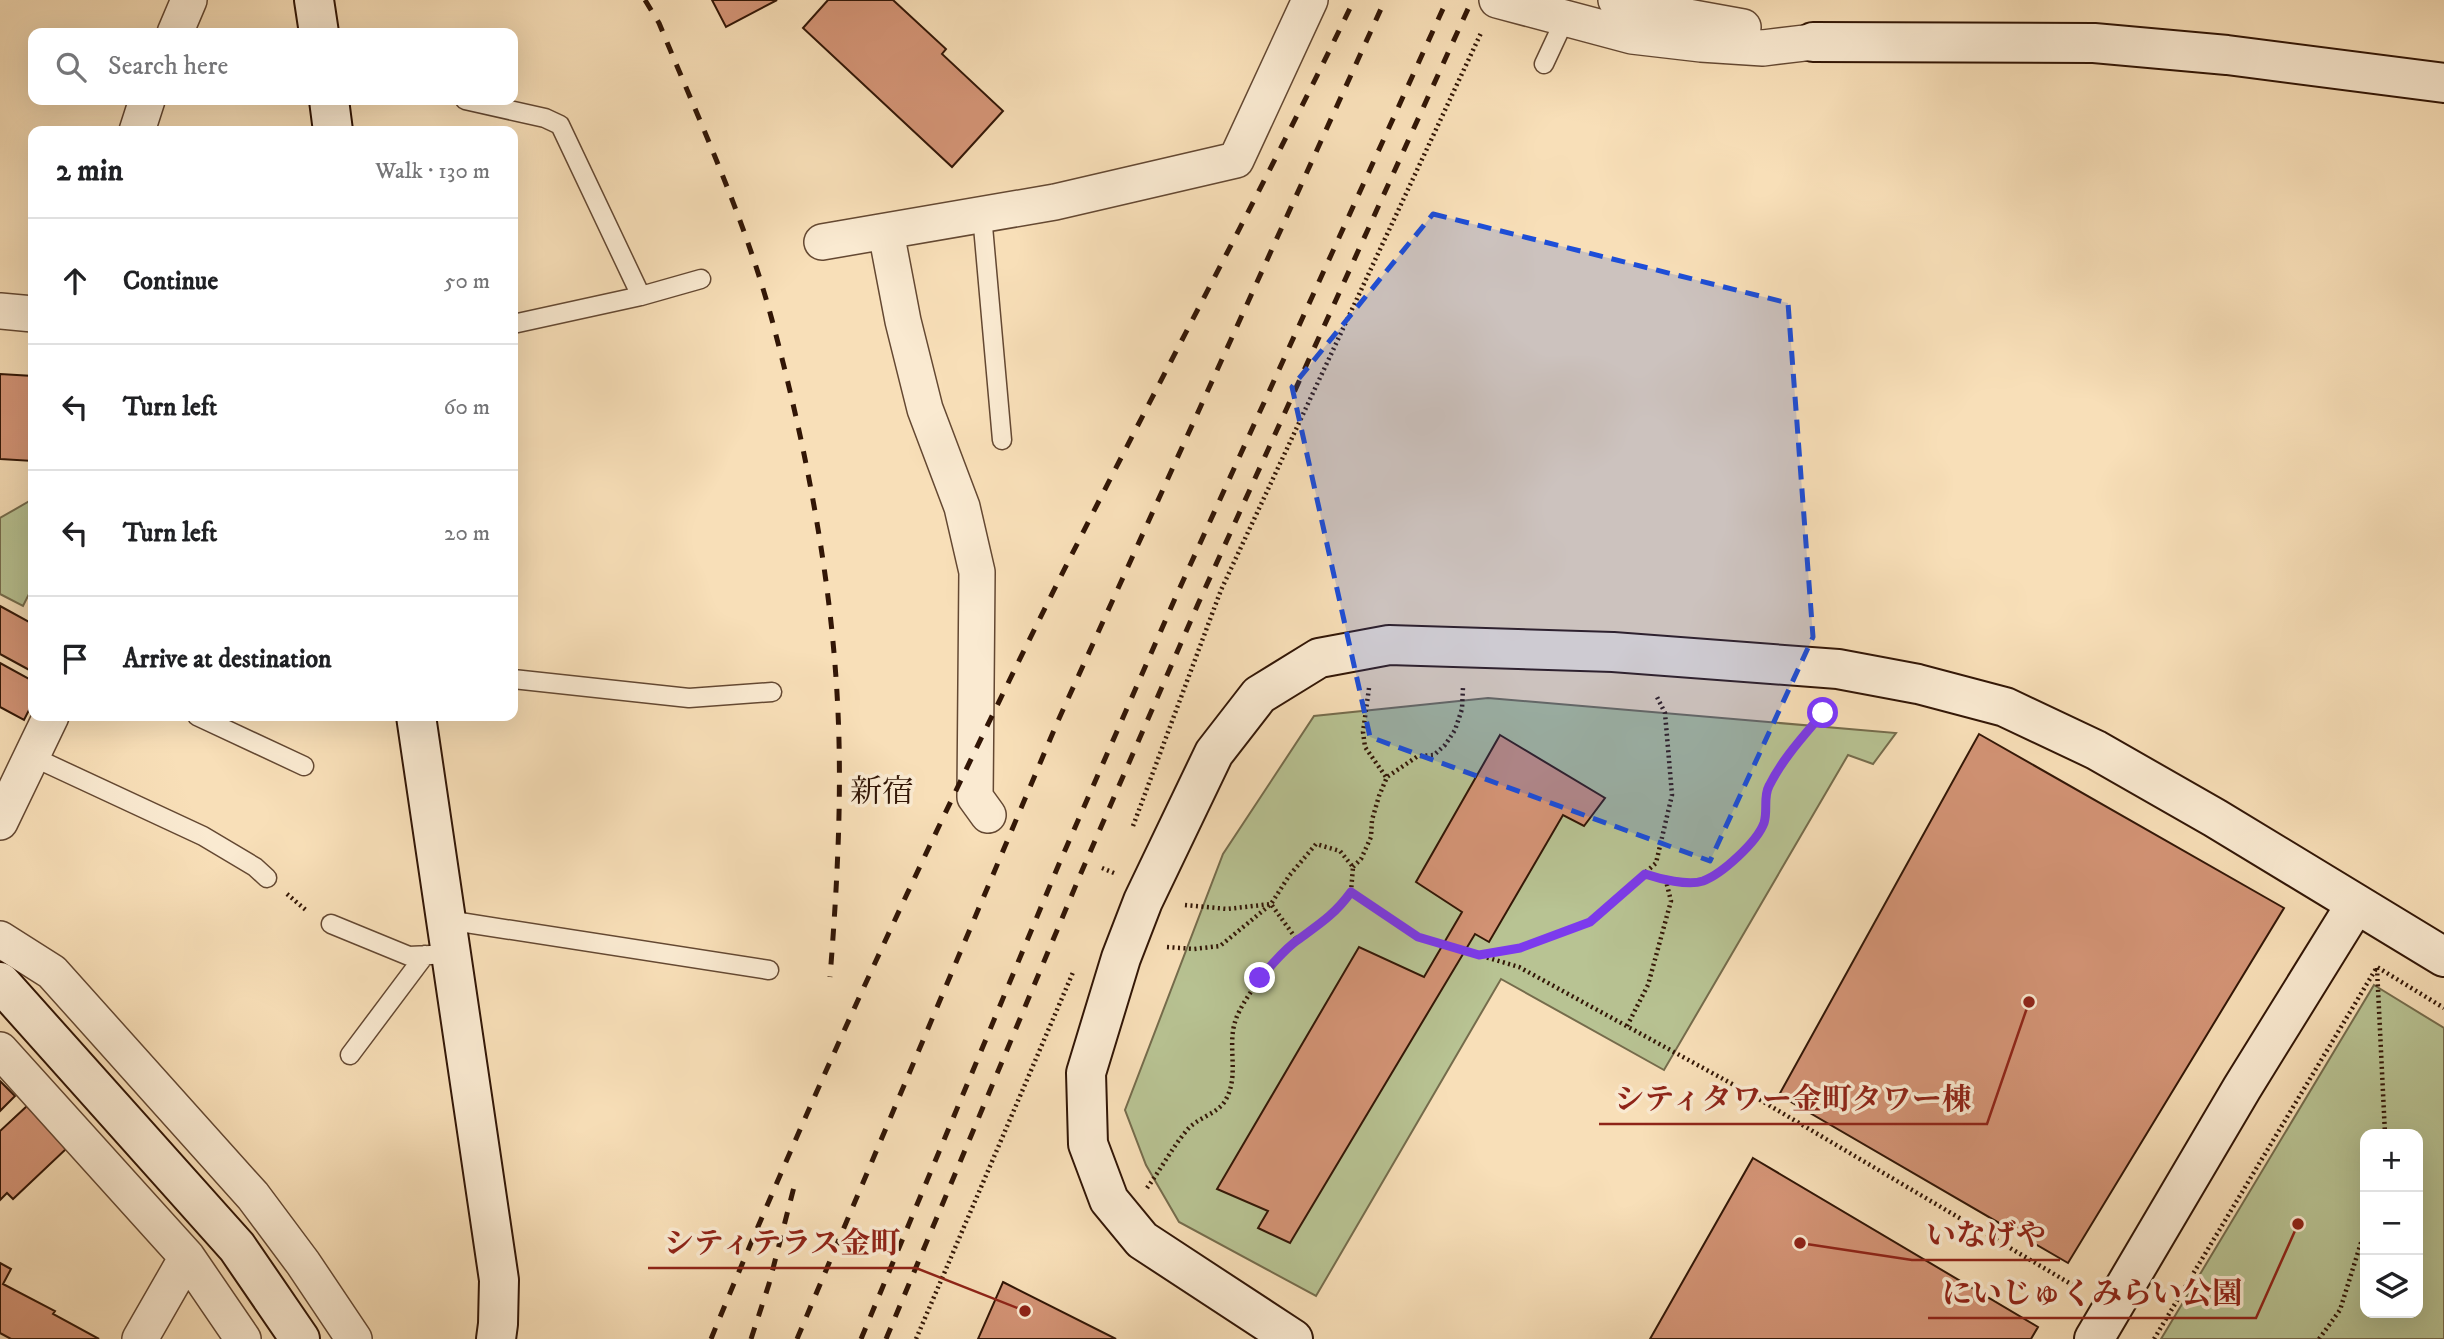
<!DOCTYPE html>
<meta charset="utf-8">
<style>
:root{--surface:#fff;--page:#f6f6f6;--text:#202124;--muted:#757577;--line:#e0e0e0}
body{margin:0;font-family:"IM FELL DW Pica","Noto Serif JP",serif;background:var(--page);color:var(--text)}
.controls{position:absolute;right:21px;bottom:21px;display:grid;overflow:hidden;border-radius:14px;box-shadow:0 7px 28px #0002}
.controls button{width:63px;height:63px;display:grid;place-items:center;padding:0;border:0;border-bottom:2px solid var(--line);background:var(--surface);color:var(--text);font:35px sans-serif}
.stop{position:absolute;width:21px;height:21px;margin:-16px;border:5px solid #7c3aed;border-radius:50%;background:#fff}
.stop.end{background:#7c3aed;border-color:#fff;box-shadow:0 2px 7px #0008}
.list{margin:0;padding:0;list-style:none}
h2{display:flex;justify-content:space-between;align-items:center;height:91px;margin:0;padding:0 28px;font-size:30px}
h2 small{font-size:23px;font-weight:400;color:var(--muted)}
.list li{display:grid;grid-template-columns:46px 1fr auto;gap:21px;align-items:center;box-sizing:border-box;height:126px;padding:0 28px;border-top:2px solid var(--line)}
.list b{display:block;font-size:26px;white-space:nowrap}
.list em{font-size:23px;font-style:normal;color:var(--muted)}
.icon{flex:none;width:38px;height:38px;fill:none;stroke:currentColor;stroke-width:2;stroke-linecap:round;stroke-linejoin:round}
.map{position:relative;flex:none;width:2444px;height:1339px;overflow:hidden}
.search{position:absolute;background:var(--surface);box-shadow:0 7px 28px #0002;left:28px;top:28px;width:490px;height:77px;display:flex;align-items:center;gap:18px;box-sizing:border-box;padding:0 24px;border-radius:14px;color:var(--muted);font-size:26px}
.panel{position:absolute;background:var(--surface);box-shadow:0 7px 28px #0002;left:28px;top:126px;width:490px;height:595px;border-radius:14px}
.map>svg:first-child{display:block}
.green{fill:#b8c393;stroke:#756c4c;stroke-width:2;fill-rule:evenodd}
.building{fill:#d49476;stroke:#321606;stroke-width:2}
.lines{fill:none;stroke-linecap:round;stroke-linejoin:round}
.lane-casing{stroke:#644832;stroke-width:21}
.street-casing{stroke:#644832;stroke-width:38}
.secondary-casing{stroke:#321606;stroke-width:42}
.path{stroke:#321606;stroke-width:4.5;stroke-dasharray:2 3.5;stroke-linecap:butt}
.lane{stroke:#faead1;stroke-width:18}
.street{stroke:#faead1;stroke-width:35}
.secondary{stroke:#faead1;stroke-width:38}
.rail{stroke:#321606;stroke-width:5;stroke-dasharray:12 12;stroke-linecap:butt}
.route{stroke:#7c3aed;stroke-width:9}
.marked{fill:#1d4ed8;fill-opacity:0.2;stroke:#1d4ed8;stroke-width:5;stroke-dasharray:14 9;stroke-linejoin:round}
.labels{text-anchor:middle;stroke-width:7;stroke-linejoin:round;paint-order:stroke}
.quarter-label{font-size:32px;fill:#321606;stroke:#faead1}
.leader{fill:none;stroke:#8f2418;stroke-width:2.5}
.callout-dot{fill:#8f2418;stroke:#faead1;stroke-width:2.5}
.callout-label{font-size:30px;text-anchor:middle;font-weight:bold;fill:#8f2418;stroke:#faead1;stroke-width:7;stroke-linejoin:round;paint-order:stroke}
</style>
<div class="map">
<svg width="2444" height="1339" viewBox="0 0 2444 1339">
<rect width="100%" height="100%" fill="#f8dfb8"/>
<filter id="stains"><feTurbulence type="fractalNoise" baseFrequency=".00286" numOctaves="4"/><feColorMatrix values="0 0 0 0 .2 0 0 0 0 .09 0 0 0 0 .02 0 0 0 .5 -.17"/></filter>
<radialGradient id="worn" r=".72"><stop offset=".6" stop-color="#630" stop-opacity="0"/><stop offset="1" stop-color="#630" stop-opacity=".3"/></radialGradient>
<path class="green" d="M33 499V586L23 606 0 594V518Z
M1488 698 1896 733 1873 764 1848 755 1664 1070 1501 979 1316 1296 1179 1222 1146 1165 1125 1110 1223 854 1314 716Z
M2374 985 2444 1028V1339H2161ZM2418 1134V1313H2365V1134Z"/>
<path class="building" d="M712 0H777L726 27Z
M828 0H893L946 49 942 54 1003 111 952 167 803 28Z
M0 374 33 376V461L0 459Z
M0 606 33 624V672L0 654Z
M0 663 33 681V702L24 720 0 707Z
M1979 734 2284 908 2068 1263 1779 1095Z
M1500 735 1605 798 1584 826 1563 815 1489 942 1475 934 1290 1243 1258 1228 1268 1211 1217 1189 1359 947 1424 977 1462 912 1416 882Z
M0 1081 15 1096 0 1111Z
M27 1106 66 1149 13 1199 7 1193 0 1200V1131Z
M1753 1158 2038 1327 2031 1339H1650Z
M0 1263 11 1269 3 1284 55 1311 53 1314 99 1339H11L0 1333Z
M1003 1282 1116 1339H978Z"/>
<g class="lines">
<g class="lane-casing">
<path id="lane" d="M1544 64 1565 19
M465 100 545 118 560 125 641 296
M982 215 1002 440
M513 324 641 296 701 279
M513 679 689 698 772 692
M197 716 304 766
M31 756 203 836 255 867 267 878
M447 920 769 970
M331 924 409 956 452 954
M350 1055 425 955"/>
</g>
<g class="street-casing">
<path id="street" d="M1497 0 1632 36 1701 44 1763 48 1813 42
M1616 0 1644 9 1743 27
M175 33 189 0
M137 131 147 100
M886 232 903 321 925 409 962 507 977 572 975 797 988 815
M822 242 1055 202 1236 160 1310 0
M0 311 33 314
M0 822 51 716
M0 939 52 972 253 1196 303 1263 354 1339
M0 1050 187 1257 243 1339
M140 1339 187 1257"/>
</g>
<g class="secondary-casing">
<path id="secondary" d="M314 0 319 33
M1813 42 2094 43 2227 55 2444 83
M329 100 333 131
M416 716 499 1280 498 1324 496 1339
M0 982 237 1247 300 1339
M1293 1339 1142 1240 1109 1200 1088 1144 1086 1073 1121 958 1143 901 1214 753 1259 695 1319 658 1389 645 1613 652 1838 669 1918 684 2005 707 2096 750 2215 818 2444 957
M2094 1339 2242 1088 2356 904"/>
</g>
<path class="path" d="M1369 688 1363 732 1365 747 1386 777
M1133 826 1221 590 1481 33
M1353 867 1361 859 1371 837 1372 820 1379 796 1387 777 1418 756 1434 755 1445 745 1455 730 1462 709 1463 687
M1102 868 1114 873
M1645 875C1660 879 1688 886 1703 881 1722 874 1757 842 1764 823 1768 811 1763 797 1769 786 1783 758 1803 737 1823 713
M287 894 307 911
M1185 905 1227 909 1271 904 1289 876 1316 844 1340 851 1353 867 1351 892 1418 937 1519 967 1745 1091 2081 1290
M1167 947 1194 949 1220 946 1271 904 1297 940
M1483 954 1520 948 1590 922 1656 863 1672 795 1665 713 1657 697
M2377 968 2385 1134
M1627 1026 1648 985 1671 901 1666 881
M1147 1188C1161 1169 1172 1148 1187 1130 1197 1118 1217 1114 1225 1101 1240 1076 1227 1048 1235 1022 1239 1008 1251 992 1259 980 1284 943 1325 928 1351 892
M916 1339 1074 970
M2154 1339 2377 967 2444 1008
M2319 1339 2340 1310 2365 1230"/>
<use href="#lane" class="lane"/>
<use href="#street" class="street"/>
<use href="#secondary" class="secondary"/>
<path class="rail" d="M645 0 659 23C699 120 745 219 772 320 806 447 832 580 838 712 842 800 837 889 830 977
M711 1339C816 1083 933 833 1056 586 1154 390 1259 197 1354 0
M751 1339 769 1284 794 1187
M797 1339 1057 723 1385 0
M861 1339 1059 864 1177 594 1447 0
M886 1339 1081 873 1198 604 1472 0"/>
</g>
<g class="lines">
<path class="route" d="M1260 978C1272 965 1284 949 1299 939 1321 923 1335 914 1351 892L1418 937 1479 955 1520 948 1590 922 1645 874C1660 879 1688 886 1703 881 1722 874 1757 842 1764 823 1768 811 1763 797 1769 786 1783 758 1803 737 1823 713"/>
</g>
<path class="marked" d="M1433 214 1788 303 1813 637 1710 861 1370 737 1292 387Z"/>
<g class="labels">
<g class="quarter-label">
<text x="882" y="802">新宿</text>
</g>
</g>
<path class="leader" d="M2029 1002L1987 1124H1599M1800 1243L1912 1260H2060M1025 1311L916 1268H648M2298 1224L2256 1318H1928"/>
<g class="callout-dot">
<circle cx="2029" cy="1002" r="7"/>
<circle cx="1800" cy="1243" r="7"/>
<circle cx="1025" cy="1311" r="7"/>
<circle cx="2298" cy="1224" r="7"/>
</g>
<g class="callout-label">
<text x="1793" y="1109">シティタワー金町タワー棟</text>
<text x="1986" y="1245">いなげや</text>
<text x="782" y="1253">シティテラス金町</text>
<text x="2092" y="1303">にいじゅくみらい公園</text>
</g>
<rect width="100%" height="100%" filter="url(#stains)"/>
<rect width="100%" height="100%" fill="url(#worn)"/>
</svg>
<div class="controls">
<button>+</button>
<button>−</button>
<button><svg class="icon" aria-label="layers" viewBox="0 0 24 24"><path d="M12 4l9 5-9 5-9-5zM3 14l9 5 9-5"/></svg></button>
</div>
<div class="stop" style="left:1823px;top:713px"></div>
<div class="stop end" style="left:1260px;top:978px"></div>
<div class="search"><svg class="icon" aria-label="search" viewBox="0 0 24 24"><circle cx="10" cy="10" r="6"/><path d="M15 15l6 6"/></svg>Search here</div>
<section class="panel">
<h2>2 min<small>Walk · 130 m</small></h2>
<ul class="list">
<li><svg class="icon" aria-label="ahead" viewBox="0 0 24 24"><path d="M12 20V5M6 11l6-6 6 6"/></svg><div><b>Continue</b></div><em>50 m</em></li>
<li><svg class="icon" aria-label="left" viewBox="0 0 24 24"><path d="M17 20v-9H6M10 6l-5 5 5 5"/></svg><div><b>Turn left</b></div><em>60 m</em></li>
<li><svg class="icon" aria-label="left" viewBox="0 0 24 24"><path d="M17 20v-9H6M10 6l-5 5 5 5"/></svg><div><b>Turn left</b></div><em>20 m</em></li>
<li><svg class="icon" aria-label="arrive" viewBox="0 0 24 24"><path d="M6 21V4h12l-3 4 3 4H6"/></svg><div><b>Arrive at destination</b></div></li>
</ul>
</section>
</div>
